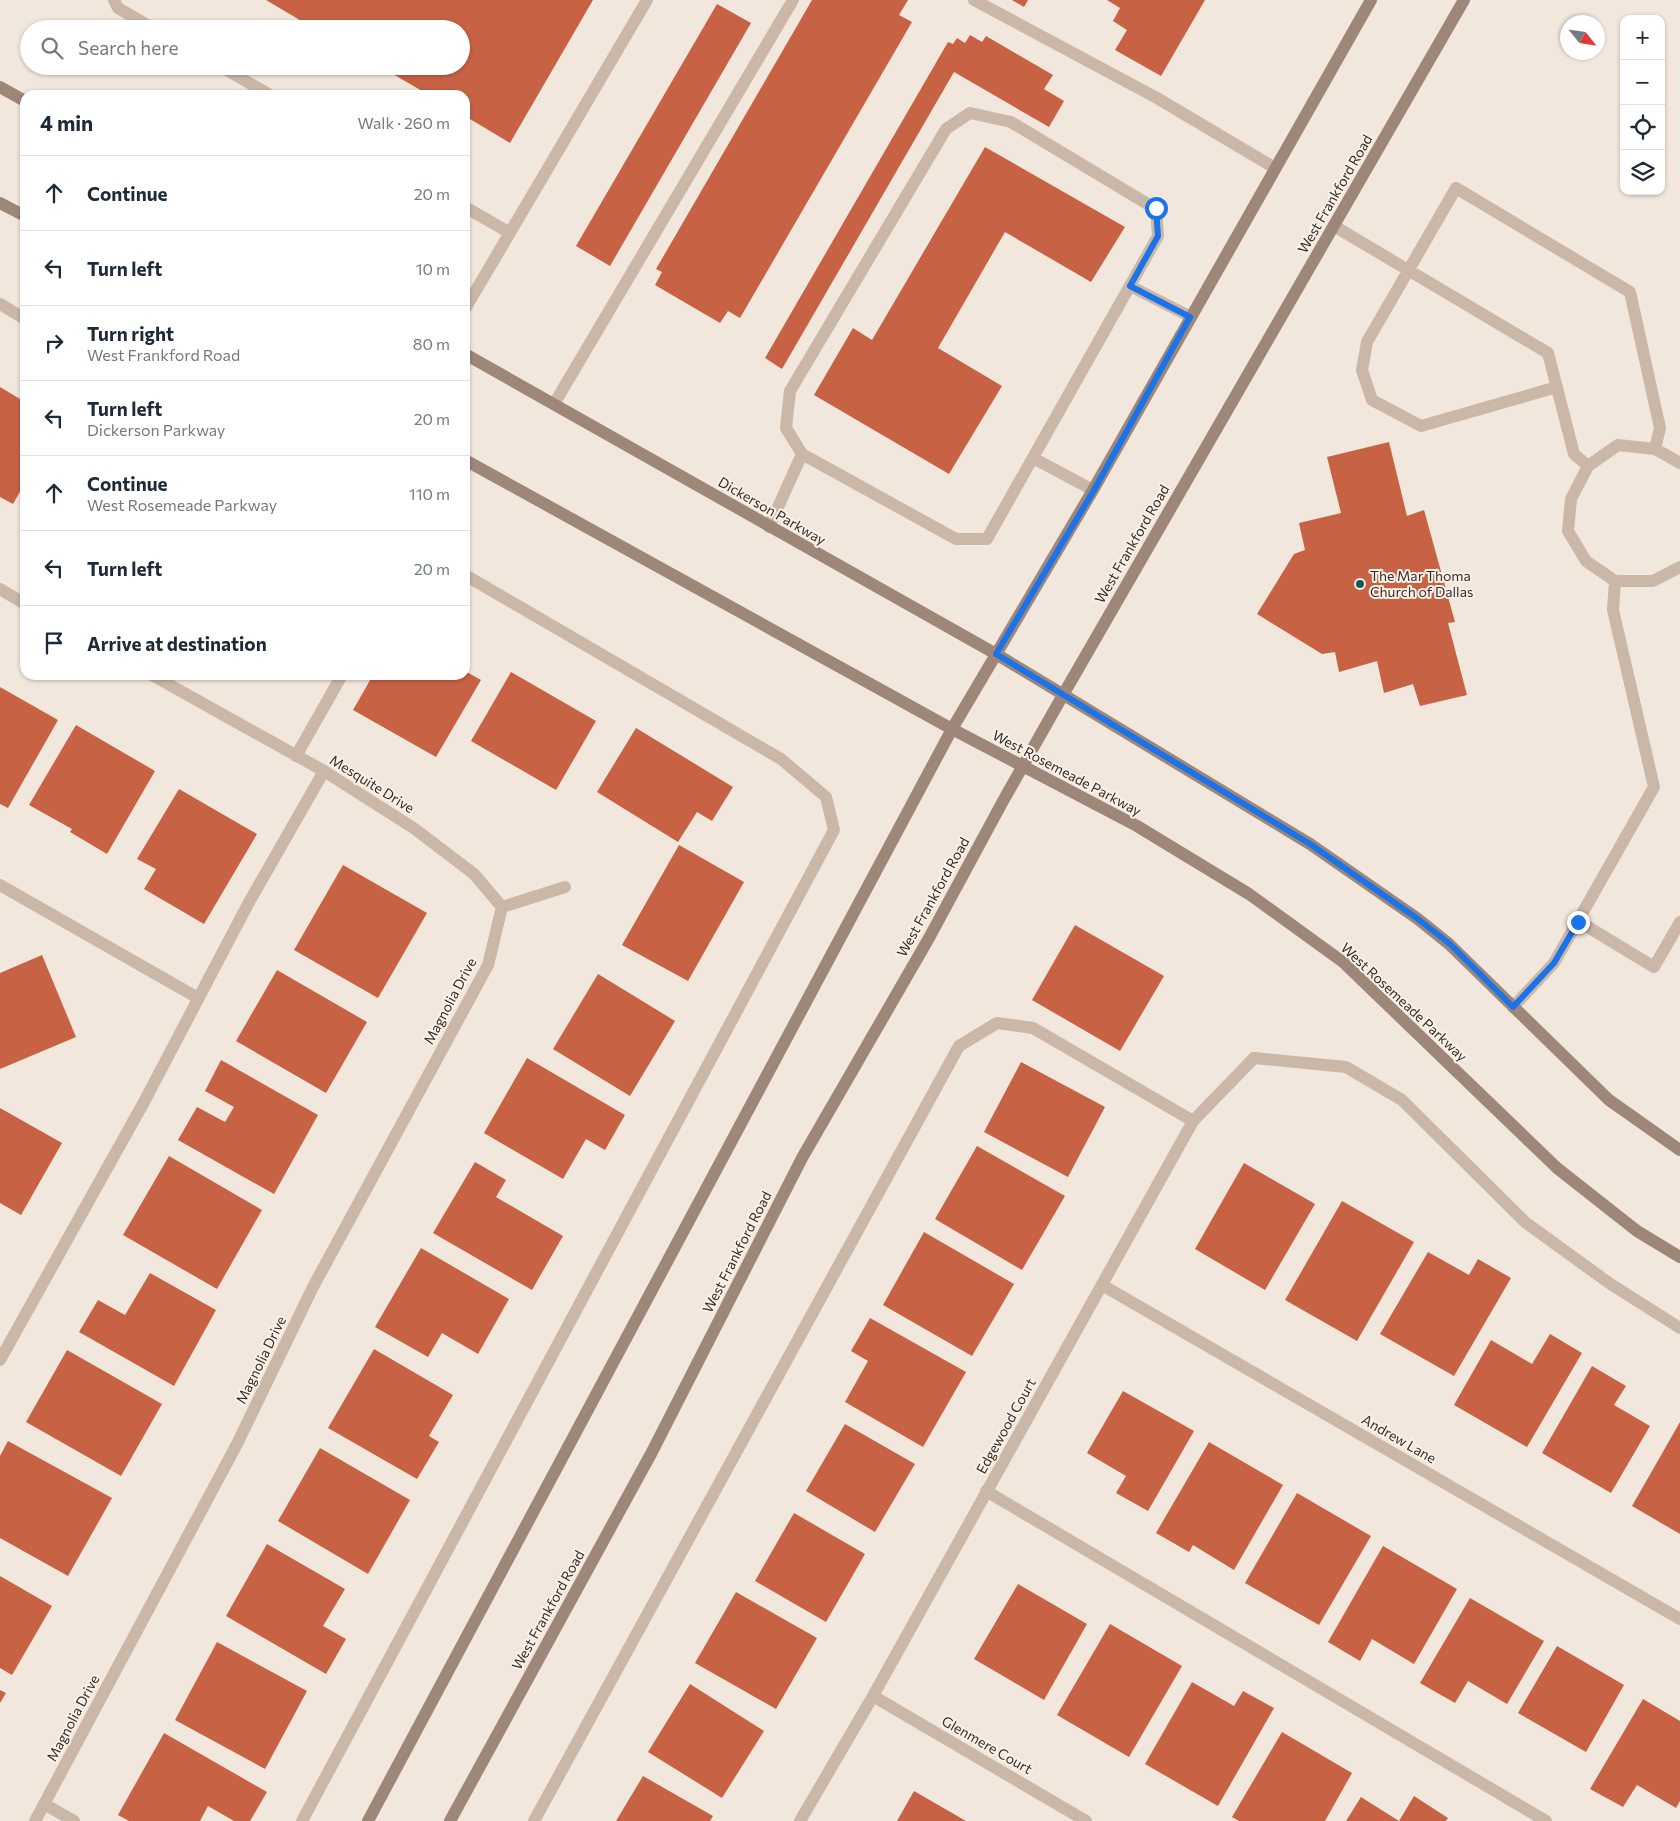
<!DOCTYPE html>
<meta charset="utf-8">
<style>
:root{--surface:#fff;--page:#f2f2f3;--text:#1f2937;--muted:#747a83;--line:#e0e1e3}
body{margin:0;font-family:Commissioner,sans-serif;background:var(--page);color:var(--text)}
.controls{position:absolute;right:15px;top:15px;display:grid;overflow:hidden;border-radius:10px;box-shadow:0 1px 4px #0004}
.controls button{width:45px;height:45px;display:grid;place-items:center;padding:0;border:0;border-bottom:1px solid var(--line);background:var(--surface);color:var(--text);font:25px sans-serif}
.compass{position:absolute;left:1560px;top:15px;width:45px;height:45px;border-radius:50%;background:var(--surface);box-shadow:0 1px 4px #0004;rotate:120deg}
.stop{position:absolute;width:15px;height:15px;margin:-11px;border:4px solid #1a73e8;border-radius:50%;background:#fff}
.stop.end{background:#1a73e8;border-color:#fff;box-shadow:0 1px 5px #0008}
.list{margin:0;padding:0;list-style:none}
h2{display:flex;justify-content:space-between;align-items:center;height:65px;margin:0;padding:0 20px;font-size:21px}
h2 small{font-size:16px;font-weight:400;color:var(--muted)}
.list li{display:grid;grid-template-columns:32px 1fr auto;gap:15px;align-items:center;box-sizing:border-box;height:75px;padding:0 20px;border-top:1px solid var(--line)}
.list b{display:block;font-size:19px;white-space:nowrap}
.list p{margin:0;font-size:16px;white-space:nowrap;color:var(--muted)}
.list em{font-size:16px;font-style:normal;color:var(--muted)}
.icon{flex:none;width:28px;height:28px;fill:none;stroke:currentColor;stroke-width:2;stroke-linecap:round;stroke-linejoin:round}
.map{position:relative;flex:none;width:1680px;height:1821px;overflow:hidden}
.search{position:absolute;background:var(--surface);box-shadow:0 1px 4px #0004;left:20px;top:20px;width:450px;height:55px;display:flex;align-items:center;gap:12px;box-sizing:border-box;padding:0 18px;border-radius:28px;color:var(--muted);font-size:19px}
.panel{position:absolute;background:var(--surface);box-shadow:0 1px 4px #0004;left:20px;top:90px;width:450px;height:590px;border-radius:15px}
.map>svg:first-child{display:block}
.building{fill:#c86244}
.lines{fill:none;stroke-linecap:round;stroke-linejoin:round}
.lane{stroke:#cbb7a7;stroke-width:12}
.street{stroke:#cbb7a7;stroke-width:12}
.secondary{stroke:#9e8679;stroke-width:12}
.route{stroke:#1a73e8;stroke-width:6}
.poi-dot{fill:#1d5659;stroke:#faf1e8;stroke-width:2}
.labels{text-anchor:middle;stroke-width:4;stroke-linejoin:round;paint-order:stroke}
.street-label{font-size:14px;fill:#372c28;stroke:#faf1e8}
.poi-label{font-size:14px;fill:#372c28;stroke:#faf1e8;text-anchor:start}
</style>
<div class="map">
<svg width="1680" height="1821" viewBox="0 0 1680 1821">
<rect width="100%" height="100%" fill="#f2e7dc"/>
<path class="building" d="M266 0H593L510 143 465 116V95H429L379 66H461V29H315Z
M812 0H908L899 15 912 22 740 318 728 311 720 323 655 285 662 272 656 269Z
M1012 0H1028L1024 7Z
M1107 0H1205L1161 76 1115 50 1127 30 1113 21 1120 8Z
M717 4 751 23 610 266 576 246Z
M970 35 982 42 986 36 1053 75 1044 89 1064 101 1049 127 954 72 782 369 765 358 948 42 953 44 957 38 965 43Z
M985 147 1125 227 1091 282 1005 232 938 348 1002 386 949 474 814 395 853 328 872 340Z
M0 387 25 402V483L13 504 0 497Z
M1389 442 1407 516 1424 510 1455 622 1448 623 1467 695 1420 706 1413 684 1384 693 1377 661 1339 672 1335 652 1322 654 1257 614 1294 554 1305 550 1299 523 1341 513 1327 457Z
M465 671 481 680 436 757 353 710 373 675H465Z
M511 672 596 721 556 790 471 741Z
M0 687 58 720 8 808 0 804Z
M76 725 155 771 107 854 70 832 72 829 29 805Z
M636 728 733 787 712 821 697 812 678 842 597 792Z
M179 789 257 834 204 924 144 889 156 869 137 859Z
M679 845 744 882 688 981 622 945Z
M343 865 427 913 378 998 294 950Z
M1075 925 1164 976 1120 1051 1032 1000Z
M42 955 76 1037 0 1069V973Z
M277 970 367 1022 326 1093 236 1041Z
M598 974 675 1021 630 1096 553 1049Z
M527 1058 625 1115 605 1150 586 1139 563 1179 484 1133Z
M221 1060 318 1115 274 1194 178 1140 197 1107 225 1122 234 1107 205 1091Z
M1021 1062 1105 1107 1068 1177 984 1132Z
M0 1108 62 1143 21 1215 0 1203Z
M977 1146 1065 1196 1022 1270 935 1219Z
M169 1156 262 1210 217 1289 123 1235Z
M475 1162 506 1180 496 1197 563 1236 532 1290 433 1233Z
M1244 1163 1315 1204 1265 1290 1195 1249Z
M1342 1201 1414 1242 1357 1341 1285 1300Z
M924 1232 1014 1284 972 1356 883 1305Z
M421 1248 509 1299 478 1354 442 1333 428 1357 375 1327Z
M1428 1252 1469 1275 1478 1259 1511 1278 1454 1376 1380 1334Z
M150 1273 216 1310 174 1386 79 1332 98 1300 125 1315Z
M870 1318 966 1372 923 1447 845 1402 868 1361 851 1351Z
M1550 1334 1582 1353 1527 1447 1454 1405 1491 1340 1532 1364Z
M374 1349 453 1395 429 1436 439 1442 417 1479 328 1428Z
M67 1350 162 1404 121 1476 26 1422Z
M1592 1366 1626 1386 1614 1405 1650 1426 1611 1493 1542 1453Z
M1123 1391 1194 1431 1148 1511 1116 1493 1126 1476 1087 1453Z
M1680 1422V1534L1632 1506Z
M845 1424 915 1464 875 1532 806 1491Z
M8 1441 112 1498 68 1576 0 1538V1456Z
M1209 1442 1283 1485 1234 1570 1193 1545 1189 1552 1156 1533Z
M320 1448 410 1500 368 1574 278 1521Z
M1297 1493 1371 1536 1319 1625 1245 1583Z
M794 1513 865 1554 826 1622 755 1581Z
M267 1544 345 1589 323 1626 346 1639 326 1674 226 1616Z
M1383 1546 1457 1589 1414 1664 1372 1639 1360 1661 1328 1642Z
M0 1576 52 1606 12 1675 0 1668Z
M1018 1584 1087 1624 1044 1700 974 1659Z
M736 1592 817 1638 776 1709 695 1663Z
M1470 1598 1544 1641 1507 1704 1468 1681 1455 1703 1420 1683Z
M1110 1624 1182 1666 1129 1757 1057 1715Z
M217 1642 307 1691 265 1769 175 1720Z
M1557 1646 1624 1685 1586 1752 1518 1713Z
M1192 1682 1234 1706 1243 1691 1274 1708 1218 1806 1145 1764Z
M690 1684 764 1731 722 1798 648 1752Z
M0 1690 6 1693 0 1703Z
M1643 1699 1680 1721V1801L1676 1808 1637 1785 1623 1807 1590 1789Z
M1282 1732 1352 1773 1325 1821H1239L1232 1817Z
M164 1733 267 1792 250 1821H234L208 1806 200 1821H129L118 1815Z
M643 1776 713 1816 710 1821H616Z
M914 1791 966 1821H897Z
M1414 1796 1448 1818 1446 1821H1346L1361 1797 1399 1821Z"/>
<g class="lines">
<path class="lane" d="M114 0 118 8 154 29
M974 0 1157 98 1275 168
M220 66 270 95
M970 113 1011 122 1156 209 1158 236 987 539H956L802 454 786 428 790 391 946 129Z
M465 207 510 233
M1334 226 1548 353 1574 454 1588 466
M1130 286 1191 317
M0 304 25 319
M465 309 647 0
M1557 387 1421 426 1372 400 1362 370 1367 342 1456 188 1630 292 1660 428 1655 449
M554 404 793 0
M1033 458 1093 490
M1680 463 1655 449 1618 445 1588 466 1571 499 1568 531 1586 561 1615 581H1653L1680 567
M769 527 802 454
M296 756 342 675
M0 885 198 998
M1578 921 1654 967 1680 922
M1513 1007 1554 963 1654 787 1613 610 1615 581
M1254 1058 1346 1067 1402 1100 1525 1222 1609 1283 1680 1328
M0 1360 144 1102 248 904 324 771
M986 1491 1546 1821
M44 1804 74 1821
M302 1821 834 830 826 797 781 759 465 575
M534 1821 959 1046 997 1023 1033 1028 1193 1121"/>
<path class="street" d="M0 589 25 604
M152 675 324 771 415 829 474 874 502 907
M502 907 565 887
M1102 1285 1680 1619
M873 1696 1086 1821
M35 1821 237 1444 313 1287 488 965 502 907
M800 1821 873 1696 1193 1121 1254 1058"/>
<path class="secondary" d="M0 87 25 101
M0 203 25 216
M465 354 996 654 1310 844 1418 919 1449 944 1609 1100 1680 1150
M465 460 952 729 1137 826 1249 894 1343 962 1557 1168 1637 1231 1680 1257
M368 1821 952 729 1093 490 1371 0
M450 1821 652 1452 802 1158 929 938 1003 801 1063 695 1464 0"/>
</g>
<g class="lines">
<path class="route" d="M1156 208 1158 236 1130 286 1190 317 1094 490 996 654 1310 844 1418 919 1450 944 1513 1007 1554 963 1578 922"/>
</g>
<circle class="poi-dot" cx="1360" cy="584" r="5"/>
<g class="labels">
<g class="street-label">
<text transform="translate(1335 194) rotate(-60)" y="5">West Frankford Road</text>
<text transform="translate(772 511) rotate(30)" y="5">Dickerson Parkway</text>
<text transform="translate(1132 544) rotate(-60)" y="5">West Frankford Road</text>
<text transform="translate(1067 773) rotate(28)" y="5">West Rosemeade Parkway</text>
<text transform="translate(372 784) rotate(32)" y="5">Mesquite Drive</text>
<text transform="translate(933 897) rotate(-61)" y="5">West Frankford Road</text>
<text transform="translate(450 1001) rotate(-62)" y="5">Magnolia Drive</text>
<text transform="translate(1404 1002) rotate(43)" y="5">West Rosemeade Parkway</text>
<text transform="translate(737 1252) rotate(-63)" y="5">West Frankford Road</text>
<text transform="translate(261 1360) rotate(-64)" y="5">Magnolia Drive</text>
<text transform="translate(1006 1426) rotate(-61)" y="5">Edgewood Court</text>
<text transform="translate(1399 1439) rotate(30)" y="5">Andrew Lane</text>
<text transform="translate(548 1610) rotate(-61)" y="5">West Frankford Road</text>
<text transform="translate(73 1718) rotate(-62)" y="5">Magnolia Drive</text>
<text transform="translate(987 1745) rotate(30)" y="5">Glenmere Court</text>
</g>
<g class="poi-label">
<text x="1370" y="581">The Mar Thoma<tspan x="1370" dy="16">Church of Dallas</tspan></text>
</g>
</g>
</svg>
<div class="controls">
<button>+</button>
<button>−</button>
<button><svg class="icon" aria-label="locate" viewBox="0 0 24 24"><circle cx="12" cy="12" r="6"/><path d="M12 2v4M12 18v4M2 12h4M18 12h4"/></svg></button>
<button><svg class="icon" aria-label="layers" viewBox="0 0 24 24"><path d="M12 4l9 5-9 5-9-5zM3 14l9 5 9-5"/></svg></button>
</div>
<svg class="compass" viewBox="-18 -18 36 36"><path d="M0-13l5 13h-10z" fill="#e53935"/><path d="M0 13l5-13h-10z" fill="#747a83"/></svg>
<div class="stop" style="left:1156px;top:208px"></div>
<div class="stop end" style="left:1578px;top:922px"></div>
<div class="search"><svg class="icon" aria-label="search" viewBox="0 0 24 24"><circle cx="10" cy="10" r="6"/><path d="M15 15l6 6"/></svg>Search here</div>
<section class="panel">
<h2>4 min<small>Walk · 260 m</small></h2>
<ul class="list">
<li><svg class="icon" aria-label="ahead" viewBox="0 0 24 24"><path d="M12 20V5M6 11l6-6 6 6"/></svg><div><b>Continue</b></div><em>20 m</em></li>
<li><svg class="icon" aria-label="left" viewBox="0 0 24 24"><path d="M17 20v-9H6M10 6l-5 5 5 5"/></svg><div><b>Turn left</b></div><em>10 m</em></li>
<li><svg class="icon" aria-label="right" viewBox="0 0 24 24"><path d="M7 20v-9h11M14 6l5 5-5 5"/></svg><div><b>Turn right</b><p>West Frankford Road</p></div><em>80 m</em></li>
<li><svg class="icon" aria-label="left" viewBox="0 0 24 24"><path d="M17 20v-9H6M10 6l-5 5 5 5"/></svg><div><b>Turn left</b><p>Dickerson Parkway</p></div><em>20 m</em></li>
<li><svg class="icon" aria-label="ahead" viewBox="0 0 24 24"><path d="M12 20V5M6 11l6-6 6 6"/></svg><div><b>Continue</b><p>West Rosemeade Parkway</p></div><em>110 m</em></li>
<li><svg class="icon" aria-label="left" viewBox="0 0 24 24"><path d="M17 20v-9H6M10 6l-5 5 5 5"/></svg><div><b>Turn left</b></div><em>20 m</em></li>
<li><svg class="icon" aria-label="arrive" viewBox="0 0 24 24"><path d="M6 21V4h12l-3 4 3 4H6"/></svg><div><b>Arrive at destination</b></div></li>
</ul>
</section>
</div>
